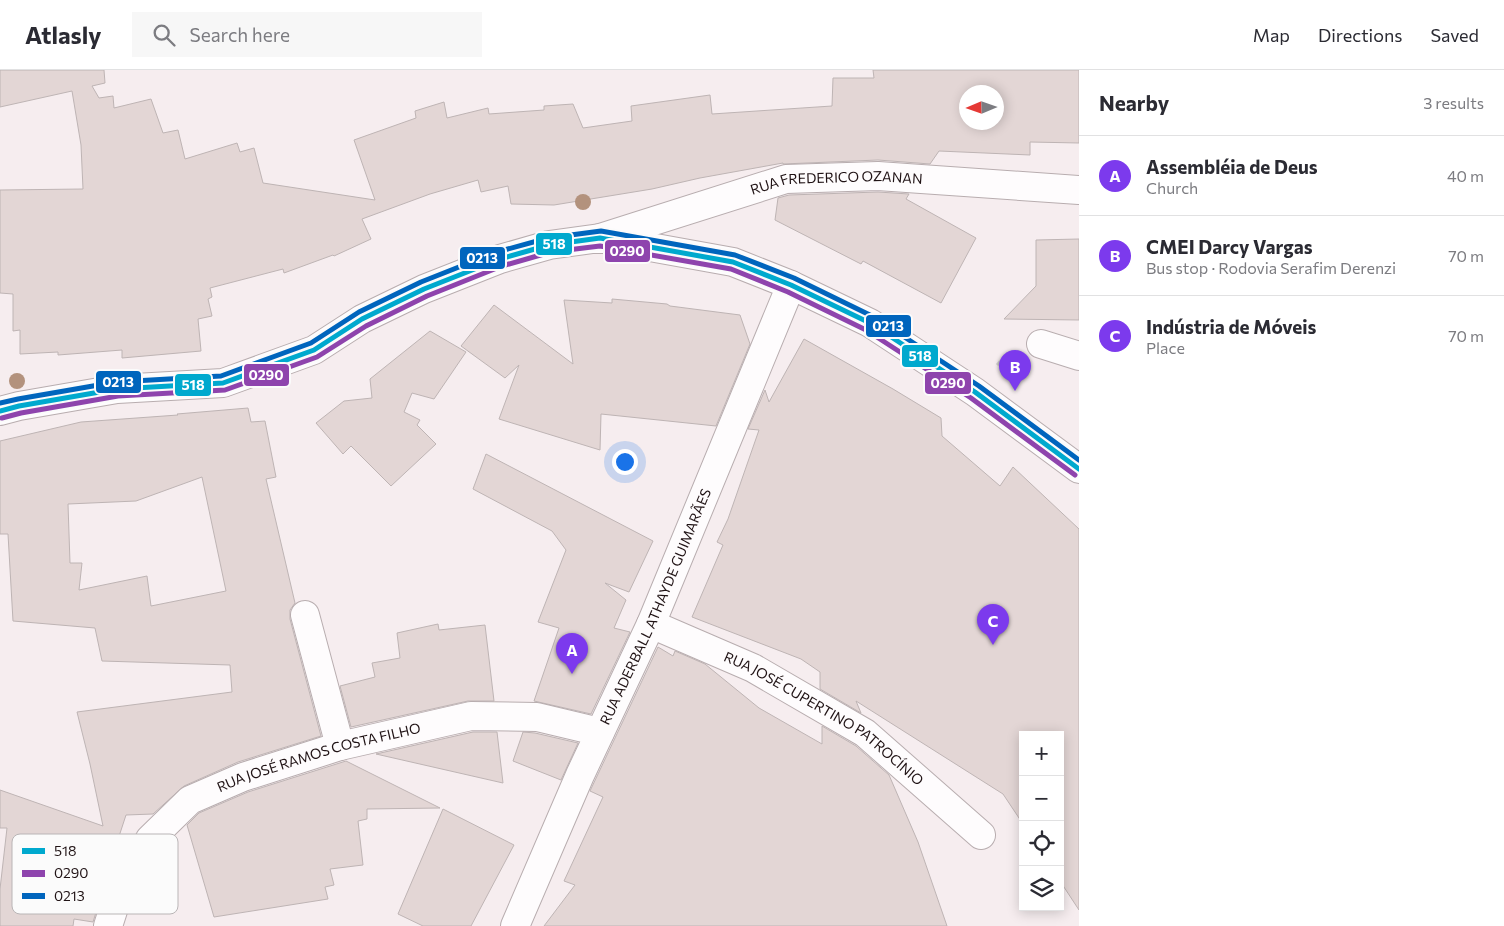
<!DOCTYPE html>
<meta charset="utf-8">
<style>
:root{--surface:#fff;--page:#f7f7f7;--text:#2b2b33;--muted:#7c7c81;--line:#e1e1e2;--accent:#7c3aed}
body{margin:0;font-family:Commissioner,sans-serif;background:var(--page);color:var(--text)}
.controls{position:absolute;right:15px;bottom:15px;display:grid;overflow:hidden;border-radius:0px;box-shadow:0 2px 12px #0003}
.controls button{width:45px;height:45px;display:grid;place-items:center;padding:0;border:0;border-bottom:1px solid var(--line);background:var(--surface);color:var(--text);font:25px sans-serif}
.compass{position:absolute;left:959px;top:15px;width:45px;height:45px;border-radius:50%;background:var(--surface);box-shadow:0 2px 12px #0003;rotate:268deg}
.you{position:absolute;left:624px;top:391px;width:18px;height:18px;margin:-12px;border:4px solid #fff;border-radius:50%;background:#1a73e8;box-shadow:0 0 0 8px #1a73e833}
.badge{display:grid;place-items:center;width:32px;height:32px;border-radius:50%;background:var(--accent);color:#fff;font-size:16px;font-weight:700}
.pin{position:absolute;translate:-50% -41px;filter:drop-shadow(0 1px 2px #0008)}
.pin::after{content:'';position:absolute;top:26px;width:18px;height:15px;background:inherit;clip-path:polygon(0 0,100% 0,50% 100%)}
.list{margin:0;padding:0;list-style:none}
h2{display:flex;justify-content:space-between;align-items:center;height:65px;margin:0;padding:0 20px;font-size:21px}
h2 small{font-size:16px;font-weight:400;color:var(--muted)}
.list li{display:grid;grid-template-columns:32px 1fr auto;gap:15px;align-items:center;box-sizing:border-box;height:80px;padding:0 20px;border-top:1px solid var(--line)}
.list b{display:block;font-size:19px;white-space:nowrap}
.list p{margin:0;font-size:16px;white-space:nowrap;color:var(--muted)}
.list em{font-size:16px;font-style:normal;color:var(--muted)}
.icon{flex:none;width:28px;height:28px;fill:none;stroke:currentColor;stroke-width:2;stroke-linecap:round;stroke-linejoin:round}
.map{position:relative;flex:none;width:1079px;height:856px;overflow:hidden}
header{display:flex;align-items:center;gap:30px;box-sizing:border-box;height:70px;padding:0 25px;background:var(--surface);border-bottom:1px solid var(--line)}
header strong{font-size:24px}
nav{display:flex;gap:28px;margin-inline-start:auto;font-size:18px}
.search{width:350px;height:45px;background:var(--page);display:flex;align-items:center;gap:12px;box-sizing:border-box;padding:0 18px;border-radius:0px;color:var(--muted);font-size:19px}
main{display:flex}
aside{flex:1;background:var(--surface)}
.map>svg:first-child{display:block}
.building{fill:#e3d6d5;stroke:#beb4b4;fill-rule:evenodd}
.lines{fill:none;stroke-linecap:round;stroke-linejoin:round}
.minor-casing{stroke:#b8adaf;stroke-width:30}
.major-casing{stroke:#b8adaf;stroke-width:30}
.path{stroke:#d3d1d1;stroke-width:3;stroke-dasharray:5 2.5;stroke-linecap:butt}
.minor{stroke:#fefcfd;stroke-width:28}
.major{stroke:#fefcfd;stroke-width:28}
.bus-1-casing{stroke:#fbfbfb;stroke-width:9}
.bus-2-casing{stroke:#fbfbfb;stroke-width:9}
.bus-3-casing{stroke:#fbfbfb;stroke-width:9}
.bus-1{stroke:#00a9ce;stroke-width:5}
.bus-2{stroke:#8e44ad;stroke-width:5}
.bus-3{stroke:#0065bd;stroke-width:5}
.tree{fill:#b3927d}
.labels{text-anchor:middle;stroke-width:4;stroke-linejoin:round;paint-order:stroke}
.street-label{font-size:14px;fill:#201315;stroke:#fbfbfb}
.key{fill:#fbfbfb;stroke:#b9b5b6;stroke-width:1}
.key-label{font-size:14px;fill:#201315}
.line-badge{stroke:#fbfbfb;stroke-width:2}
.badge-label{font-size:14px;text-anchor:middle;font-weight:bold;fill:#fff}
</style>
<header>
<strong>Atlasly</strong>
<div class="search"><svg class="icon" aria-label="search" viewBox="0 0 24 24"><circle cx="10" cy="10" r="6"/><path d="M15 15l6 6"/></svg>Search here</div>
<nav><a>Map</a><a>Directions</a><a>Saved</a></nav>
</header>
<main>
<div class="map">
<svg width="1079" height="856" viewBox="0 0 1079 856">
<rect width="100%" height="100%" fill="#f6edef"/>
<path class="building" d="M0 0H104L105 13 92 16 99 28 113 26 114 38 151 29 163 63 178 60 185 89 237 73 240 82 254 78 263 113 375 130 354 70 416 48 415 41 444 32 447 48 488 38 489 44 544 40V36L573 34 583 58 632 51 631 36 710 25 712 44 832 36 833 8H874L873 0H1079V73L1030 72V85L939 81 930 94 878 90 783 94V93L700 108 652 119 554 135 511 134 508 116 481 122 478 110 430 124 362 149 371 169 334 186 333 185 284 203 283 199 210 218 212 227 208 229 212 246 198 249 201 281 122 288V280L58 285V282L20 284V260L13 261V224L0 223V120L83 119 81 75 72 21 0 37ZM966 22H996V52H966Z
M878 122 909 124 906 129 976 168 941 233 863 191 861 194 775 150 778 128 789 125Z
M1079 169V250L1004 249 1036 216V170Z
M612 229 667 234 670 236 740 245 750 274 716 356 601 344 600 380 499 349 519 295 505 308 461 276 494 235 573 294 564 230 612 233Z
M430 261 466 282 434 329 412 323 404 342 420 350 417 355 436 374 391 416 351 376 343 384 316 353 344 331 372 328 370 309Z
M804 269 893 319 941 348 942 366 1000 416 1013 397 1079 459V840L1060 811V665H1023V754L1003 724 856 631 861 643 820 619V602L801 589 692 547 723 475 717 472 728 449 759 360 748 359 765 320 769 332Z
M248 338 251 352 265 351 276 407 266 409 295 533 290 540V549L321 666 238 692 184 716 153 744 126 745 108 800V811L103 820 93 852 74 849 73 856H0V819L7 758H0V720L103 756 90 694 77 642 232 622 230 595 102 591 95 558 13 551 8 464H0V371L81 352 178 345 177 344ZM202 407 226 521 151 536 147 506 79 520 82 493H70L68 434 136 431Z
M486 384 653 471 629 522 605 513 626 530 614 558 630 562 591 644 534 631 559 558 538 552 566 480 552 461 473 419Z
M438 554 439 560 485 555 494 631H468L351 657 340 616 375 607 372 593 400 588 397 563Z
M658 577 673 586 675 581 705 594 759 638 822 674V656L856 676 889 705 918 772 947 856H544L575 815 564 811 603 727 590 721Z
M473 662H497L503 713 376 684Z
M523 662 535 663 578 673 561 710 513 691Z
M346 691 440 738 367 739V749L358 751 363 795 330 799 334 815 325 817 328 829 214 847 187 755 199 743 248 722Z
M443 739 514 775 471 856H423L398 844Z"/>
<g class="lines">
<g class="minor-casing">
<g id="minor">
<path id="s1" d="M600 168 786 109 878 106 1079 120"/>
<path d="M1041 274 1079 286"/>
<path d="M305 545 340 676"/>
<path id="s2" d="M651 554 753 598 865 663 981 765"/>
<path id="s3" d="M108 856 118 825 150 769 190 730 243 707 340 676 471 646 537 647 600 662"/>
<path id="s4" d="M515 856 580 705 651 554 791 215"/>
</g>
</g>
<g class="major-casing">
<path id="major" d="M0 341 19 336 117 319 223 313 314 280 362 249 424 219 500 189 549 175 600 168 733 192 791 215 870 253 975 322 1079 399"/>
</g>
<path class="path" d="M997 295 1008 283"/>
<use href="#minor" class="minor"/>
<use href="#major" class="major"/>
<g class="bus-1-casing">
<path id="bus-1" d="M0 341 19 336 117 319 223 313 314 280 362 249 424 219 500 189 549 175 600 168 733 192 791 215 870 253 975 322 1079 399"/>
</g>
<g class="bus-2-casing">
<path id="bus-2" d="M2 348 21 343 118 326 225 320 317 287 366 256 427 226 502 196 551 182 600 176 731 199 788 222 866 260 971 328 1075 405"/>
</g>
<g class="bus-3-casing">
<path id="bus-3" d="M0 333 18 329 116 312 221 306 311 273 359 242 421 212 497 182 548 168 601 161 735 185 794 208 874 247 979 316 1079 390"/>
</g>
<use href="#bus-1" class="bus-1"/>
<use href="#bus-2" class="bus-2"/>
<use href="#bus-3" class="bus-3"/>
</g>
<g class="tree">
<circle cx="583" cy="132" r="8"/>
<circle cx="17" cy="311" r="8"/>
</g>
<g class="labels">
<g class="street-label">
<text dy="5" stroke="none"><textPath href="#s1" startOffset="245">RUA FREDERICO OZANAN</textPath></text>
<text dy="5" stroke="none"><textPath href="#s4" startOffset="349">RUA ADERBALL ATHAYDE GUIMARÃES</textPath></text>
<text dy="5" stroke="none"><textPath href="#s2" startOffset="198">RUA JOSÉ CUPERTINO PATROCÍNIO</textPath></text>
<text dy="5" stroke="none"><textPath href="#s3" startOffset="289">RUA JOSÉ RAMOS COSTA FILHO</textPath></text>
</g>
</g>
<rect x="12" y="764" width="166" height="80" rx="8" class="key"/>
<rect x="22" y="778" width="23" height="6" fill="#00a9ce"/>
<rect x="22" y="800" width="23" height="7" fill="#8e44ad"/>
<rect x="22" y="823" width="23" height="6" fill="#0065bd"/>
<g class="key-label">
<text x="54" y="786">518</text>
<text x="54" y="808">0290</text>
<text x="54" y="831">0213</text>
</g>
<g class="line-badge">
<rect x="535" y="162" width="38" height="24" rx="5" fill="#00a9ce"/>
<rect x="604" y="169" width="47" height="24" rx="5" fill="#8e44ad"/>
<rect x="459" y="176" width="47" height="24" rx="5" fill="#0065bd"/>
<rect x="865" y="244" width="47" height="24" rx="5" fill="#0065bd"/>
<rect x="901" y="274" width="38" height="24" rx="5" fill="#00a9ce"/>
<rect x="243" y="293" width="47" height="24" rx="5" fill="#8e44ad"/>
<rect x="95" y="300" width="47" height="24" rx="5" fill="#0065bd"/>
<rect x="924" y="301" width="48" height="24" rx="5" fill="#8e44ad"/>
<rect x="174" y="303" width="38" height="24" rx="5" fill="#00a9ce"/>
</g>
<g class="badge-label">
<text x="554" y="179">518</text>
<text x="627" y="186">0290</text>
<text x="482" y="193">0213</text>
<text x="888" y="261">0213</text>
<text x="920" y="291">518</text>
<text x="266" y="310">0290</text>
<text x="118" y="317">0213</text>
<text x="948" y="318">0290</text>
<text x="193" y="320">518</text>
</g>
</svg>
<div class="controls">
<button>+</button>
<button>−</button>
<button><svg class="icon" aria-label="locate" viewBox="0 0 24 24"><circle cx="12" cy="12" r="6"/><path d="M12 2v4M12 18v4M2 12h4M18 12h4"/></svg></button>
<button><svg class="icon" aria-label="layers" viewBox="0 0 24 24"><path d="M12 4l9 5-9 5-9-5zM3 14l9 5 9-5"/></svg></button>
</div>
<svg class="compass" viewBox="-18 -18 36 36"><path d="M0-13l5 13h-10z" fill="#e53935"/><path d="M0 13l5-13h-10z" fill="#7c7c81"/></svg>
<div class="you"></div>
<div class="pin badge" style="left:572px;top:604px">A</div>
<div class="pin badge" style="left:1015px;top:321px">B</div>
<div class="pin badge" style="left:993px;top:575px">C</div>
</div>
<aside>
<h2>Nearby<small>3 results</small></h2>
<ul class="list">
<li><span class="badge">A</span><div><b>Assembléia de Deus</b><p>Church</p></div><em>40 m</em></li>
<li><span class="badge">B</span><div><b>CMEI Darcy Vargas</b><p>Bus stop · Rodovia Serafim Derenzi</p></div><em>70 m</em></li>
<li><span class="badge">C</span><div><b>Indústria de Móveis</b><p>Place</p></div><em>70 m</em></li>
</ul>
</aside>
</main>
